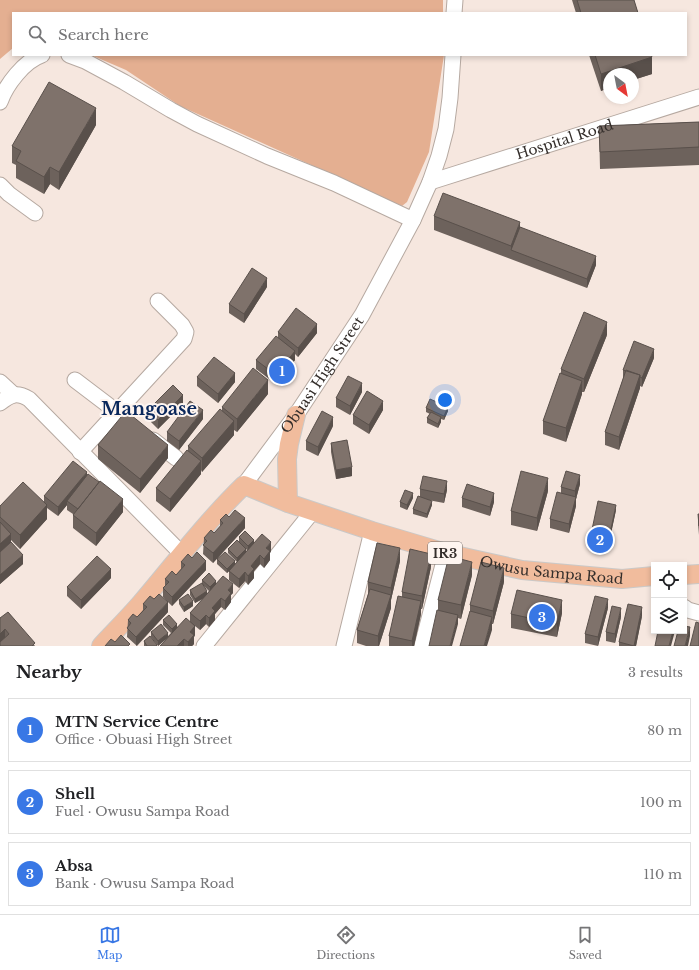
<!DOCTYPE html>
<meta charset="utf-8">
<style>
:root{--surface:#fff;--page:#f6f6f6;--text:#202124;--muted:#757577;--line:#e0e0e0;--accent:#3877e5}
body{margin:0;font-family:"Libre Baskerville",serif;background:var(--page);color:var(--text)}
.controls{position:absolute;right:12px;bottom:12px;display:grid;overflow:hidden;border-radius:0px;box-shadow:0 2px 6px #0003}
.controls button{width:36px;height:36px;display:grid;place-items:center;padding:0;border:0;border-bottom:1px solid var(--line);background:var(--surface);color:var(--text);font:20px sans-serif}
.compass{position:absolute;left:603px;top:68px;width:36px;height:36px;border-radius:50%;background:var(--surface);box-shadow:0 2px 6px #0003;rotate:148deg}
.you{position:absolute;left:445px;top:400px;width:14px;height:14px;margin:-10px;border:3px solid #fff;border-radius:50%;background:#1a73e8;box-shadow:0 0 0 6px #1a73e833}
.badge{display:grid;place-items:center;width:26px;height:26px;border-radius:50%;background:var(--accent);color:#fff;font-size:13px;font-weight:700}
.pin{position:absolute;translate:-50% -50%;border:2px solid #fff;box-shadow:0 1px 4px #0006}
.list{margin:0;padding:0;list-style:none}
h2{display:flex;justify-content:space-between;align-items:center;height:52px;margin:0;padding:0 16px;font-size:17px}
h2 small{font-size:13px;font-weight:400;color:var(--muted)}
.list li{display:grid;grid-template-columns:26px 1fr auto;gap:12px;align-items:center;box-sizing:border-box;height:64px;margin:0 8px 8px;padding:0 8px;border:1px solid var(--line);border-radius:0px}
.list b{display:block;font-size:15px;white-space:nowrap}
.list p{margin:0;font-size:13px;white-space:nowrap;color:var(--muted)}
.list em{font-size:13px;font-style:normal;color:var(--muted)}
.icon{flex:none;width:22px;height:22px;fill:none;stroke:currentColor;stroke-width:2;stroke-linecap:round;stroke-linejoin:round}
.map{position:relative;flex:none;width:699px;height:646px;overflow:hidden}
.search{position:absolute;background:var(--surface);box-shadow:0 2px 6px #0003;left:12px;right:12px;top:12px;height:44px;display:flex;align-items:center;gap:10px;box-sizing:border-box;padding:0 14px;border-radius:0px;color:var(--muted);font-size:15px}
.sheet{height:268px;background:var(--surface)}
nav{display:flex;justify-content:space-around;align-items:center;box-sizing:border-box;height:56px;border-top:1px solid var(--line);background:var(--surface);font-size:11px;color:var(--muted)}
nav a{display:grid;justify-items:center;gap:2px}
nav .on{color:var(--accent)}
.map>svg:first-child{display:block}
.green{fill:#e4af91}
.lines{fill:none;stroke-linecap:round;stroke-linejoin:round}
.minor-casing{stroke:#b6a9a1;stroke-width:17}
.major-casing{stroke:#cac9c8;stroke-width:20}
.minor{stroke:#fff;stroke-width:15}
.major{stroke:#f1bc9d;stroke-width:18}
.wall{fill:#6d625c;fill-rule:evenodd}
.shaded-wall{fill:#59504b}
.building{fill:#7f726b;stroke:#59504b}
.labels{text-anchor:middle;stroke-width:4;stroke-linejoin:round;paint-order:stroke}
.shield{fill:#fef5f0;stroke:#716a66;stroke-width:1}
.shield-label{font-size:13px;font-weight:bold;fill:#342e2b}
.street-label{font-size:14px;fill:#342e2b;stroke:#fef5f0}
.district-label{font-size:18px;font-weight:bold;fill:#0a285c;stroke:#fef5f0}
</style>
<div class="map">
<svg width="699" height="646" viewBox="0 0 699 646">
<rect width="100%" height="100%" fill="#f6e7df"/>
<path class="green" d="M0 0H443V13H13V48L0 59Z
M91 55H444L429 152 407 202 402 206 180 106 126 70Z"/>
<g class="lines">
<g class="minor-casing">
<g id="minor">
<path d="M454 13 455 0"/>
<path d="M69 55 85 61 124 82 171 110 197 124 267 156 334 183 413 220"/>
<path d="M0 102C6 85 24 61 42 55"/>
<path id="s1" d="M430 182 699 97"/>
<path d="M0 185 9 194 35 213"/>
<path d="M75 380 125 418"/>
<path d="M0 382 13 394"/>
<path d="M0 403C11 394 17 392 29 399L181 553"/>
<path d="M153 440 176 458"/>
<path d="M80 452 184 339 186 332 182 325 158 301"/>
<path id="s2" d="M244 485 296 415 362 315 413 220 430 182 439 156 446 129 450 98 453 55"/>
<path d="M684 607 688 610 699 613"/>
<path d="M204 646 313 511"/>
<path d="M344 646 372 531"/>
<path d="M422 646 446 553"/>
</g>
</g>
<g class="major-casing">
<g id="major">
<path d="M288 503 287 459 289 444 296 415"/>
<path d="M684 575 699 574"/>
<path id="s3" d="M101 646C114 632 128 618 141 603 175 563 206 522 244 485L288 503 372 531 446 553 477 560 522 570 622 579 654 576"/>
</g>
</g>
<use href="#minor" class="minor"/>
<use href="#major" class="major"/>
</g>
<path class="wall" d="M572 0H634L638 13H576Z
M589 55H651L652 74 633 80V74L601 91Z
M699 122V165L600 169 599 126Z
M96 125 59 190 50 184 44 194 16 178V165L12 163V146Z
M434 216 520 227 596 265 587 288 434 230Z
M267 287 244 323 229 313V304Z
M278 332 317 333 298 357 295 354V360L276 384 256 369V360L278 337Z
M607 335 584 392H582V394L566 442 543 434V421L561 374V369Z
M654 358 642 387 640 386V388L619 450 605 445V432L623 379V370Z
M197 377 235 382 218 403 197 386Z
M362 392 350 415 336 407V398Z
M268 394 237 432 234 430V435L202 472 201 470V474L170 512 156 501V488L188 451V446L222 411V407Z
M183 404 158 429 148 419V410Z
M426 408 448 411 444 420 441 419V422L438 428 427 423V418L430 414 426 412Z
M383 410 369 434 353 424V415Z
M203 419 179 450 167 441V432Z
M333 426 318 456 306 450V441Z
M331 443 352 476 336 479 331 452Z
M98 445 168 458 140 493 98 459Z
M87 476 123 512 96 546 73 528V514L67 510V505L58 516 47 508V519L20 549 11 540V542L23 564 0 584V506L44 502V496Z
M580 484 576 499V506L569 533 550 528V519L561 494V487Z
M420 489 447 490 444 503 428 500 432 505 427 518 413 514V509L420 497Z
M548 491 537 531 511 525V511Z
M413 498 407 510 400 507V502Z
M462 498 494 502 490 516 462 507Z
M616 510 607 552 589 548V544Z
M698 514H699V535L698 524Z
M229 517 245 528 213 563 203 554 204 538 214 533 220 527V520Z
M239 537 254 543 271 551 270 553V560L264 568 260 564 254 571V578L248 585 245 581 239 588 229 580V571L227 573 217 564V559L235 564 237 562 228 553V549L246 552 247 550 239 542Z
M400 561 391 600V608L379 646H366L357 643V630L368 594V582Z
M181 562 206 570 172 606 163 597V588L165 586V579L176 575 181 569Z
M431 567 422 609H421V614L414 646H389V636L402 597V592Z
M472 575 461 619 458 618V624L438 610V600Z
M111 578 81 609 67 596V587Z
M202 580 216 584 233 593 231 595V602L225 610 221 607 215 614V620L209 627 206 624 200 630 195 626V635L194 637V644L192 646H160L166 639 158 646 151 637V632L168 636 171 633 163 625V620L177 627 190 622V613L203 599 195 603 190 595V590L202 584ZM203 585 209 591 207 594Z
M504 582 493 624H492V630L470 611V605Z
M179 600 193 606 184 612 179 604Z
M143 604 168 612 137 646 127 637 128 620 137 617 143 610Z
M608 608 598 646 585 643V634Z
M8 612 35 646H0Z
M562 613 557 637 511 628V614Z
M642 616 636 646H619V642Z
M621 617 615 643 606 641V632Z
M144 641 157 646H144Z"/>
<path class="shaded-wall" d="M652 57V74L633 80V74H609V88L601 91V74Z
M96 108V125L59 190V172Z
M50 167V184L44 194V177Z
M520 222V236L511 250V246Z
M596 256V265L587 288V279Z
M267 278V287L244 323V314Z
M607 322V335L584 392V379Z
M317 324V333L298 357V348Z
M654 349V358L642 387V378Z
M295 351V360L276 384V375Z
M235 373V382L218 403V394Z
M640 375V388L619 450V437Z
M268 380V394L237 432V419Z
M582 381V394L566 442V428Z
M362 383V392L350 415V406Z
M183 395V404L158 429V420Z
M383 401V410L369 434V425Z
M448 407V411L444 420V416Z
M203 410V419L179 450V441Z
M333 417V426L318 456V447Z
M441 417V422L438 428V424Z
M234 421V435L202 472V458Z
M168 445V458L140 493V479Z
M201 461V474L170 512V499Z
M352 467V476L336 479V470Z
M87 472V481L67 501V505L58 516V507Z
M580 475V484L576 499V506L569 533V524L575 499V491Z
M548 478V491L537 531V518Z
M447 481V490L444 503V494Z
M413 493V498L407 510V505Z
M494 493V502L490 516V507Z
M123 499V512L96 546V533Z
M432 501V505L427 518V514Z
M47 505V519L20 549V535Z
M616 505V510L607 552V548Z
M245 518V528L213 563V553Z
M11 534V548L0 557V544Z
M254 540V545L248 550V546Z
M271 542V551L270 553V560L264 568V559L266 548Z
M400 548V561L391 600V608L379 646H378V636L391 595V588Z
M246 549V554L237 562V558Z
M431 554V567L422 609V596Z
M23 555V564L0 584V575Z
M260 555V564L254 571V578L248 585V576L251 566Z
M206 561V570L172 606V597Z
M235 561V566L227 573V569Z
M472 562V575L461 619V605Z
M504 568V582L493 624V611Z
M111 569V578L81 609V600Z
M245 572V581L239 588V579Z
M216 581V586L210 592V587Z
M233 584V593L231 595V602L225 610V601L228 590Z
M207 591V596L195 603V599Z
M221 598V607L215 614V620L209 627V618L212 608Z
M608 599V608L598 646V637Z
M562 600V613L557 637V624Z
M193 601V606L184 612V607Z
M421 601V614L414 646H412V641Z
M168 602V612L136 646V637Z
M642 607V616L636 646H634Z
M621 608V617L615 643V634Z
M206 615V624L200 630V621Z
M458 615V624L452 646H450Z
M492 617V630L487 646H484Z
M177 624V629L172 634V629Z
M195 626V635L194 637V644L192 646H188V642L190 632Z
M690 627V636L688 646H685Z
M5 629V643L0 646V634Z
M673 631H675L671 646H669Z
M168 633V637L158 646V641Z
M184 639V646H177Z"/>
<path class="building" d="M577 0H634L638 13H581Z
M595 55H651L652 57 601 74Z
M49 82 96 108 59 172 50 167 44 177 16 161 21 151 12 146Z
M699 122V147L600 152 599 126Z
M443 193 520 222 511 246 434 216Z
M520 227 596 256 587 279 511 250Z
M252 268 267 278 244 314 229 304Z
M296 308 317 324 298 348 278 332Z
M584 312 607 322 584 379 561 369Z
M276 336 295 351 276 375 256 360Z
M634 341 654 349 642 378 640 377V375L623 370Z
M214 357 235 373 218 394 197 377Z
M253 368 268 380 237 419 222 407Z
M626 370 640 375 619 437 605 432Z
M560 373 582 381 566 428 543 421Z
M348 376 362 383 350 406 336 398Z
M173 385 183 395 158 420 148 410Z
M367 391 383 401 369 425 353 415Z
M430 399 448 407 444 416 426 408Z
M190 401 203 410 179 441 167 432Z
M220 409 234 421 202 458 188 446Z
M126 411 168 445 140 479 98 445Z
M322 411 333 417 318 447 306 441Z
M431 412 441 417 438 424 427 418Z
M347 440 352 467 336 470 331 443Z
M187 450 201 461 170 499 156 488Z
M73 461 87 472 58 507 44 496Z
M521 471 548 478 537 518 511 511Z
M566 471 580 475 575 491 561 487Z
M88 474 99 482 78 509 67 501Z
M423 476 447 481 444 494 420 489Z
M100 481 123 499 96 533 73 515Z
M23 482 47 505 20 535 0 517V506Z
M467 484 494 493 490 507 462 498Z
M405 490 413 493 407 505 400 502Z
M557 492 576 497 569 524 550 519Z
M418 496 432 501 427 514 413 509Z
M598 501 616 505 607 548 589 544Z
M235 510 245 518 213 553 203 545 207 541 204 538 211 530 214 533 223 523 220 520 226 514 229 517Z
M698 514H699V526Z
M0 522 11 534 0 544Z
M245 531 254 540 248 546 239 537Z
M262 534 271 542 266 548 270 551 264 559 260 555 251 566 254 569 248 576 245 572 239 579 229 571Z
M237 540 246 549 237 558 228 549Z
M11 542 23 555 0 575V552Z
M377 543 400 548 391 588 368 582Z
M410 549 431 554 422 596 402 592Z
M197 552 206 561 172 597 163 588 169 582 165 579 172 571 176 575 185 565 181 562 188 554 192 558Z
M225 552 235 561 227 569 217 559Z
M97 556 111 569 81 600 67 587Z
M449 556 472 562 461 605 438 600Z
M481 562 504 568 493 611 470 605Z
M209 573 216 581 210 587 202 580Z
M223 576 233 584 228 590 231 593 225 601 221 598 212 608 215 611 209 618 206 615 200 621 190 613Z
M202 583 207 591 195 599 190 590Z
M370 589 391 595 378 636 357 630Z
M517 590 562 600 557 624 511 614Z
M159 594 168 602 136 637 127 628 131 623 128 620 133 614 137 617 147 607 143 604 150 596 154 599Z
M188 594 193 601 184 607 179 600Z
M398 596 421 601 412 641 389 636Z
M595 596 608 599 598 637 585 634Z
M628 604 642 607 634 646 619 642Z
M612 606 621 608 615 634 606 632Z
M437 610 458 615 450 646H429Z
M470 611 492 617 484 646H460Z
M8 612 35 643 32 646H0V642L9 634 5 629 0 634V618Z
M169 615 177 624 172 629 163 620Z
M186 618 195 626 190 632 194 635 188 642 184 639 177 646H160Z
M696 622 699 623V646H690Z
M161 624 168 633 158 641 151 632Z
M684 626 690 627 685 646H674L678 631H684Z
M658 631H673L669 646H655Z
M121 635 130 644 128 646H105L111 639 115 642Z
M150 636 157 645 156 646H147L144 641Z"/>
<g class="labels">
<rect class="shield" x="428" y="542" width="34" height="22" rx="3"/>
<g class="shield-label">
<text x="445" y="558">IR3</text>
</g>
<g class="street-label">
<text dy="5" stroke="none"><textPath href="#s1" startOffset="141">Hospital Road</textPath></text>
<text dy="5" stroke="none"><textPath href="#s2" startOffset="135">Obuasi High Street</textPath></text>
<text dy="5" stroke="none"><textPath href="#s3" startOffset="536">Owusu Sampa Road</textPath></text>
</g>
<g class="district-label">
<text x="149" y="415">Mangoase</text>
</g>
</g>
</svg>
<div class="controls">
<button><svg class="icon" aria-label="locate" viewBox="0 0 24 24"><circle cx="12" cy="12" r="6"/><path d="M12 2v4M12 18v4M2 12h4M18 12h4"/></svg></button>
<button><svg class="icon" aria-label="layers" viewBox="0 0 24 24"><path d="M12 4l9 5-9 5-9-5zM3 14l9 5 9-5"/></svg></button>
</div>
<svg class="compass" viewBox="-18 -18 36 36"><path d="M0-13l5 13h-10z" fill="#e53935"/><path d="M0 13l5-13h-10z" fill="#757577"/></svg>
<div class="you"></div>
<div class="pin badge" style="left:282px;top:371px">1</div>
<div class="pin badge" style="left:600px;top:540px">2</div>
<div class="pin badge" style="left:542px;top:617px">3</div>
<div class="search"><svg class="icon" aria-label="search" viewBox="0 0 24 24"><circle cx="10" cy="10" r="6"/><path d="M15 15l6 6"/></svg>Search here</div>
</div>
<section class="sheet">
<h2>Nearby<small>3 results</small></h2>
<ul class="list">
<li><span class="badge">1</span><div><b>MTN Service Centre</b><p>Office · Obuasi High Street</p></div><em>80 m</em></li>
<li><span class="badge">2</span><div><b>Shell</b><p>Fuel · Owusu Sampa Road</p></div><em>100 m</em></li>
<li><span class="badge">3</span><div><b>Absa</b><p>Bank · Owusu Sampa Road</p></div><em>110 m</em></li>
</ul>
</section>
<nav>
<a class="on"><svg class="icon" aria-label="map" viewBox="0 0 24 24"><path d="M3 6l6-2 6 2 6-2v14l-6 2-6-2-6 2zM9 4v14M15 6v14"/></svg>Map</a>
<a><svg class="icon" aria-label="directions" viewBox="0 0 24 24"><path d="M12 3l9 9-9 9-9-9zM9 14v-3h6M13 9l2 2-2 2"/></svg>Directions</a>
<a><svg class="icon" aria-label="saved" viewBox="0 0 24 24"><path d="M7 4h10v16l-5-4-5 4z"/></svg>Saved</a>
</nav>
